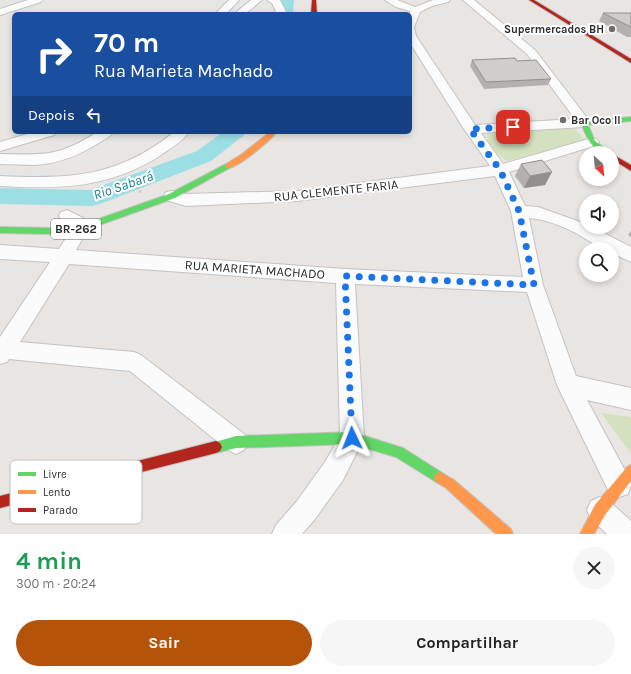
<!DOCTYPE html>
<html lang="pt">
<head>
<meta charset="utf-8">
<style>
  body { margin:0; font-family:Karla,sans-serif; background:#f6f6f6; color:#222; height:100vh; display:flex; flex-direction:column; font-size:15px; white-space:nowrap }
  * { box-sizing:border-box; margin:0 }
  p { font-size:13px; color:#767676 }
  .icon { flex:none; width:22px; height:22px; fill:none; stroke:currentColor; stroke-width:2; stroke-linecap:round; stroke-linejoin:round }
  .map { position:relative; height:534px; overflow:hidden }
  .sheet { display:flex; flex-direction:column; background:#fff; flex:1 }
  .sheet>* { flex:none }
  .top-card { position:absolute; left:12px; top:12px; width:400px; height:122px; border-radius:6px; box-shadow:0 2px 6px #0003; background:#1a4fa0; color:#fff; overflow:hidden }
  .needle { width:26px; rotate:154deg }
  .controls { position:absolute; left:579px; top:146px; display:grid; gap:8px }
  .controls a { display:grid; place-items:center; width:40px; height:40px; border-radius:50%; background:#fff; box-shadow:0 2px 6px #0003; font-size:20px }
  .pin { position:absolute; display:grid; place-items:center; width:34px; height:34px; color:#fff; margin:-17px; border-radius:8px; box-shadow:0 2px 6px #0006 }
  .me { position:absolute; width:44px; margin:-22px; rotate:358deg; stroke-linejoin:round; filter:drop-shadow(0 0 3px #0008) }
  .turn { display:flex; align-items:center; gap:14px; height:84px; padding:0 16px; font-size:18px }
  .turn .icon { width:52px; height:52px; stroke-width:2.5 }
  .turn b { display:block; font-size:28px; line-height:34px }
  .then { display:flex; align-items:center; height:38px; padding:0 16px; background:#0003; gap:8px; font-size:15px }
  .round { display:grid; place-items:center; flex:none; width:42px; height:42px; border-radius:21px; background:#f6f6f6 }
  .head { display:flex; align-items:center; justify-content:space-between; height:68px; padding:0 16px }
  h1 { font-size:24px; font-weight:700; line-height:30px; color:#1e9e55 }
  .action { display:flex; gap:8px; margin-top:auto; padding:8px 16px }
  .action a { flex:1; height:46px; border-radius:24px; background:#b45309; color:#fff; font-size:16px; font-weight:700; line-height:46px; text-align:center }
  .action a+a { background:#f6f6f6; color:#222 }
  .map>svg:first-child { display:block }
  .green { fill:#d3e1be }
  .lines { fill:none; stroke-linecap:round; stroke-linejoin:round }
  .river { fill:#9bdfe5; fill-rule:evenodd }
  .street-casing { stroke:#c4c2c2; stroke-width:2 }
  .fast-casing { stroke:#c4c2c2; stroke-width:2 }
  .slow-casing { stroke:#c4c2c2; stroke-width:2 }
  .jam-casing { stroke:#c4c2c2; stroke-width:2 }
  .path { stroke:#c7c7c6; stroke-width:2; stroke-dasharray:2.5 1.5; stroke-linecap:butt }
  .street { fill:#fcfbfb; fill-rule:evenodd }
  .fast { fill:#63d668; fill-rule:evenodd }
  .slow { fill:#ff974d; fill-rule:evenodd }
  .jam { fill:#b3261e; fill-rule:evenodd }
  .wall { fill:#b3b0af }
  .shaded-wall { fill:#92908e }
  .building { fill:#d0cdcb; stroke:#92908e }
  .route { stroke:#1a73e8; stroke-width:7; stroke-dasharray:0 12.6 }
  .poi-dot { fill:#6e6d6c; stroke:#fff; stroke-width:1.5 }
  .labels { text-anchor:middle; stroke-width:4; stroke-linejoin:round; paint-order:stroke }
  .far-poi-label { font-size:11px; font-weight:bold; fill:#2c2c2c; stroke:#fff; text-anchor:end }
  .shield { fill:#fff; stroke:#6b6b6b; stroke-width:1 }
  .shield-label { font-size:12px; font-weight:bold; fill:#2c2c2c }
  .street-label { font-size:13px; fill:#2c2c2c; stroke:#fff }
  .water-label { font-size:14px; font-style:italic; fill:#188094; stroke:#fff }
  .key { fill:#fff; stroke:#c0c0c0; stroke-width:1 }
  .key-label { font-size:11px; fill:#2c2c2c }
</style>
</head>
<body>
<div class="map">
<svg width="631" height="534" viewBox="0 0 631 534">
  <rect width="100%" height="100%" fill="#e9e5e2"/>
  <g class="green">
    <path d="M574 128 585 140 507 161C497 154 486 144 487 131Z"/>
    <polygon points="601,413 631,417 631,453"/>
  </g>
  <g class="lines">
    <g class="river">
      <polygon points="280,0 294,0 293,14 279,14"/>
      <polygon points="223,132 246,132 243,136 211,161 100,204 92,206 0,204 0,188 90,190 197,151"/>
    </g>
    <defs>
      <g id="street">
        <polygon points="28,0 43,0 41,2 0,15 0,9"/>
        <polygon points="229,0 239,0 226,14 215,14"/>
        <polygon points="251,0 262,0 245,14 234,14"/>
        <polygon points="267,0 280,0 287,14 277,14 272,3"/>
        <path d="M385 0H397L415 7 433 0H450L448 2 432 6 420 12 414 27 416 36 475 125 575 119 527 54 463 0H474L535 50 591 123 589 126 584 127 481 133 503 164 592 138 597 139 599 142 597 145 509 172 525 206 538 207 586 224V227H592L631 247V262L612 253V249C599 249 587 239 576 233 562 226 544 219 529 218L543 285 576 376 631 388V410L587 400 628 476 631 484 628 494 619 497 610 494 557 385 527 292 355 284 364 438 343 480 315 519 302 534H272L276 525 297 501 325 462 340 436 336 283 69 264 20 342 134 352 141 355 244 434 248 442 244 450 236 454 228 450 130 371 9 359 7 362 0 364V337L50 262 0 259V245L59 249 72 229C69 223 62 222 59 216L61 212 67 210 83 218 88 229 76 250 345 269 523 277 511 211 495 176 297 201 186 206 166 200 164 196 166 192 172 191 186 194 297 191 490 166 464 129 410 43V11L396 7Z"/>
        <polygon points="34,132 56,132 54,135 0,151 0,142"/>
        <path d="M97 132H113L111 135C88 151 63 164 34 165 23 165 11 164 0 164V154C43 155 59 157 97 132Z"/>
        <path d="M174 132H189C182 142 168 150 158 157 106 189 59 189 0 186V176C69 179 117 178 174 132Z"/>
        <polygon points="600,497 609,501 631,521 631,534 607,534 591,519 587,510 591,501"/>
      </g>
      <g id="fast">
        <path d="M631 117V121L588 125 595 141 611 153C592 153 587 138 581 123L584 121Z"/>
        <polygon points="226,164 232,164 233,166 175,198 80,232 51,234 0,233 0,227 51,228 79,226 169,194"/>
        <polygon points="352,432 403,448 444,474 446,478 444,482 440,484 436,482 396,457 352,444 236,448 216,453 212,451 210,447 212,443 236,436"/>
      </g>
      <g id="slow">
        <path d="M270 132H277C270 140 237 170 226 168V164L242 154Z"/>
        <polygon points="631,465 631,481 605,515 594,534 580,534 595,505 627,467"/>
        <polygon points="440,472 454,480 511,529 513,534 496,534 446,488 436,482 434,478 436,474"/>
      </g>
      <g id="jam">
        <polygon points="312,0 316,0 317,14 311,14"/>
        <polygon points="529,0 534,0 631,59 631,63"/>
        <polygon points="612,154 631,165 631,171 612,159"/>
        <polygon points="216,441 220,443 222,447 220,451 216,453 0,508 0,496"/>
      </g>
    </defs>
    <use href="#street" class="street-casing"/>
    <use href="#fast" class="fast-casing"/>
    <use href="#slow" class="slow-casing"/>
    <use href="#jam" class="jam-casing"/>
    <polyline class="path" points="131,177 141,193"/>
    <use href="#street" class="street"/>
    <use href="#fast" class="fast"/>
    <use href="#slow" class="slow"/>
    <use href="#jam" class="jam"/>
  </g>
  <g class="wall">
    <polygon points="603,13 631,13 631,37 627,37 599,21"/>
    <polygon points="472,60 517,61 551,79 548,85 484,89 470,66"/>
    <polygon points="521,164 545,185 524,188 515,176"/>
    <polygon points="631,231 631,237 628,235"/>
  </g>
  <polygon class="shaded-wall" points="552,172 545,185 524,188 530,176"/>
  <g class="building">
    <polygon points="603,13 631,13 631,27"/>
    <polygon points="515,58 517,61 536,60 551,79 486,82 472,60"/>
    <polygon points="542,160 552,172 530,176 521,164"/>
  </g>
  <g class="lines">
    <polyline class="route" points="352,438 345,276 534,285 519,211 500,170 470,129 513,127"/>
  </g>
  <g class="poi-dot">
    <circle cx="612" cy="29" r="4"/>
    <circle cx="563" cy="120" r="4"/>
  </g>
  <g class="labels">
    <g class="far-poi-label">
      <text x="604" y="33">Supermercados BH</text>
      <text x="571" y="124" text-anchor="start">Bar Oco II</text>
    </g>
    <rect class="shield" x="51" y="219" width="50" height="20" rx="3"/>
    <g class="shield-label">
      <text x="76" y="233">BR-262</text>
    </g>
    <g class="street-label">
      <text transform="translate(336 190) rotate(-6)" y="5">RUA CLEMENTE FARIA</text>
      <text transform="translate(255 269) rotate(4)" y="5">RUA MARIETA MACHADO</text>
    </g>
    <g class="water-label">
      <text transform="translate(123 185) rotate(-19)" y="5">Rio Sabará</text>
    </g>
  </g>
  <rect x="10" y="460" width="132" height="64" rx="6" class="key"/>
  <rect x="18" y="472" width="18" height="4" fill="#63d668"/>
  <rect x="18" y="490" width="18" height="4" fill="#ff974d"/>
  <rect x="18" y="508" width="18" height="4" fill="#b3261e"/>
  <g class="key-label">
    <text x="43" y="478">Livre</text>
    <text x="43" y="496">Lento</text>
    <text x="43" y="514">Parado</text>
  </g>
</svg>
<div class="controls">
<a><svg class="needle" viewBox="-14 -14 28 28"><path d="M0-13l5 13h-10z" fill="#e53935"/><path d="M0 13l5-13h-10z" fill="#767676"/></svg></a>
<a><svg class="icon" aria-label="sound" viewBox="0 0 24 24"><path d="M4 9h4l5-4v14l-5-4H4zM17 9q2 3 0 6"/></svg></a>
<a><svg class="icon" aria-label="search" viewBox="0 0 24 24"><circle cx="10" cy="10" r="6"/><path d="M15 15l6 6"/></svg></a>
</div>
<div class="pin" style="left:513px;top:127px;background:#d93025"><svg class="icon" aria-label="arrive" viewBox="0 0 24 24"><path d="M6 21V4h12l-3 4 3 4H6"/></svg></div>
<svg class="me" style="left:352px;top:438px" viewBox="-20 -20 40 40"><path d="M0-17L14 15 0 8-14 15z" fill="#1a73e8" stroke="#fff" stroke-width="4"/></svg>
<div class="top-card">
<div class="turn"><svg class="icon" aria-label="right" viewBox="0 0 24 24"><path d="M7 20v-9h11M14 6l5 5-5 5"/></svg><div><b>70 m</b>Rua Marieta Machado</div></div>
<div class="then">Depois<svg class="icon" aria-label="left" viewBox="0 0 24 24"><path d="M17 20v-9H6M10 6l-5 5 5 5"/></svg></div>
</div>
</div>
<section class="sheet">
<div class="head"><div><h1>4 min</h1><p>300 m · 20:24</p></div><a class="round"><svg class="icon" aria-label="close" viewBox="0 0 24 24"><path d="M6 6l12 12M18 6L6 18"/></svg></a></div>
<div class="action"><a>Sair</a><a>Compartilhar</a></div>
</section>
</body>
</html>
